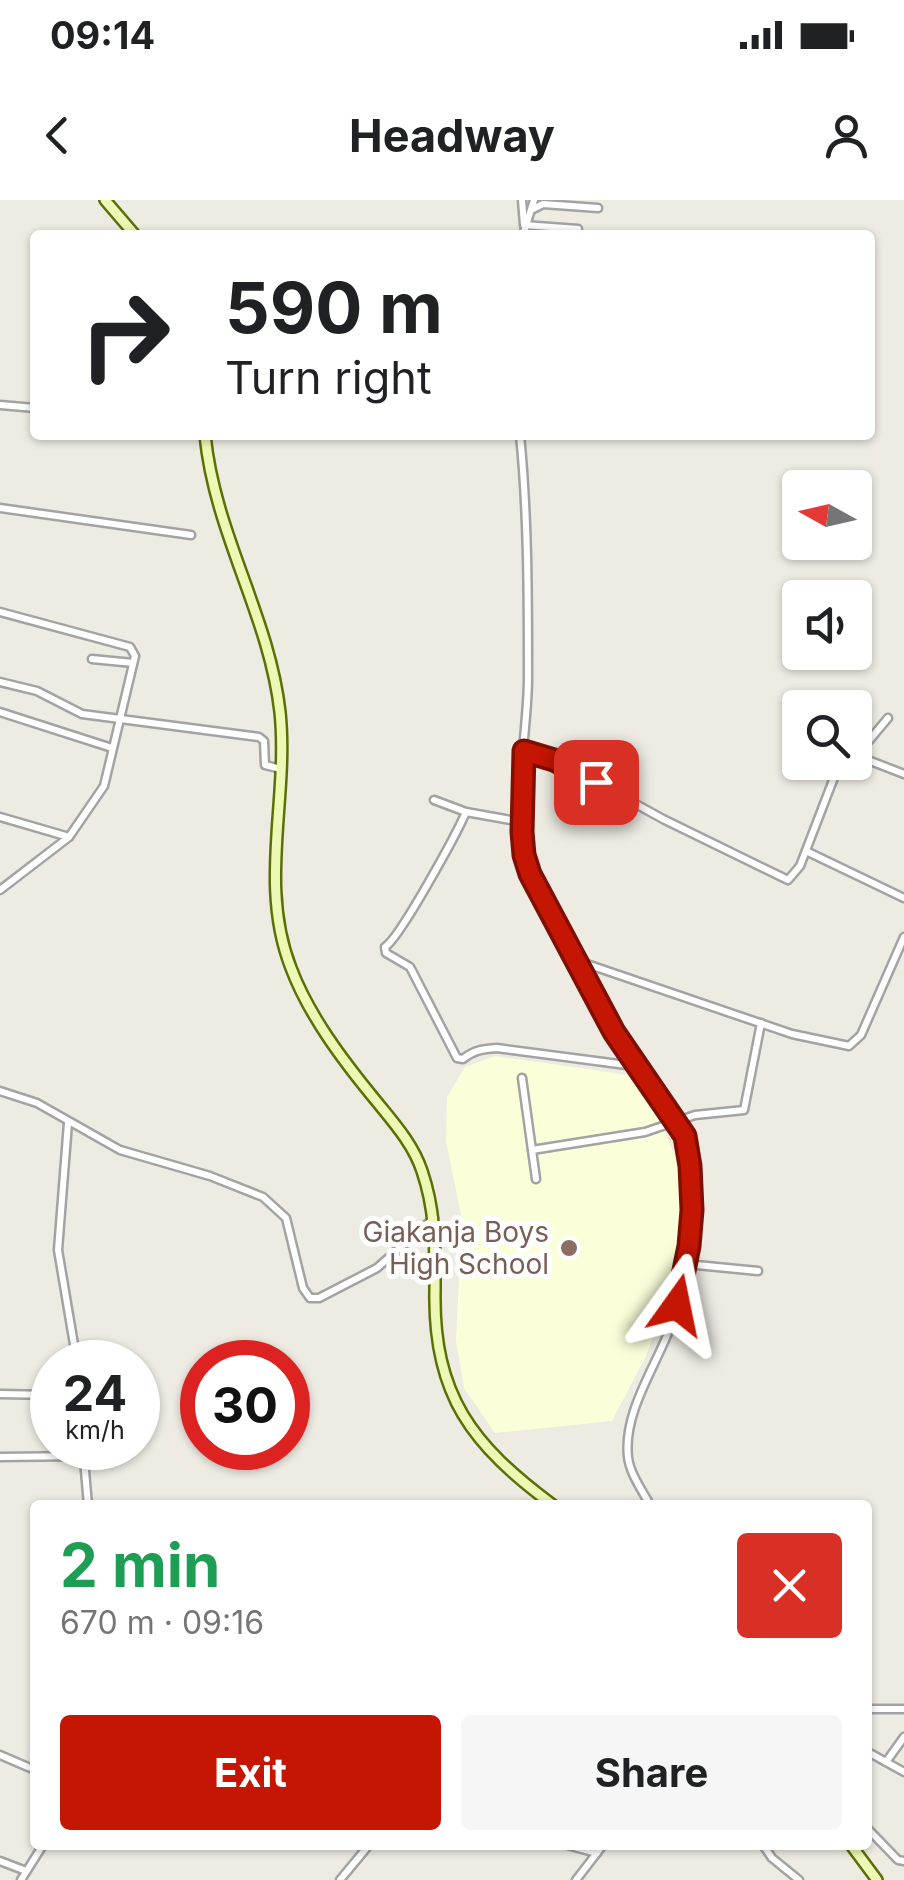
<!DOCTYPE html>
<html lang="en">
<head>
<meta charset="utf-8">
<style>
  body { margin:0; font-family:Inter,sans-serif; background:#f6f6f6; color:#202124; height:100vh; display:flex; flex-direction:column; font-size:38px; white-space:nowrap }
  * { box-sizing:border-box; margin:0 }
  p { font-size:32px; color:#757577 }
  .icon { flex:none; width:55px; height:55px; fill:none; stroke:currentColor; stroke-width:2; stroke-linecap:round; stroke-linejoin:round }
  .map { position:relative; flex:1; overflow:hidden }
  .drawer { position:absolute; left:30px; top:1300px; width:842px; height:350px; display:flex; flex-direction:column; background:#fff; border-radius:10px; box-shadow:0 2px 8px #0004 }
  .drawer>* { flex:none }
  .banner { position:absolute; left:30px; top:30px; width:845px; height:210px; border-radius:10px; box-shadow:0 2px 8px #0004; background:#fff; color:#202124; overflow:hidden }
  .needle { width:65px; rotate:278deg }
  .buttons { position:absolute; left:782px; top:270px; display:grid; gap:20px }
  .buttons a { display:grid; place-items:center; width:90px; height:90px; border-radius:10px; background:#fff; box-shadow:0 2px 8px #0004; font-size:50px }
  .speed { position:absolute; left:30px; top:1140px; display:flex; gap:20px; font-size:50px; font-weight:700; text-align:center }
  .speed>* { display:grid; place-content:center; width:130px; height:130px; border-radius:50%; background:#fff; box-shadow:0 2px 8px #0004; line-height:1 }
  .speed small { font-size:25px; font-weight:400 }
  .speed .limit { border:15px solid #d22; background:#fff; color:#111 }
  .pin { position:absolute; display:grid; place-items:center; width:85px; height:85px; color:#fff; margin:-42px; border-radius:20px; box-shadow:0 5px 15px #0006 }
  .me { position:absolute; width:110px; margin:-55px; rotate:12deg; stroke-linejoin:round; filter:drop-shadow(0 0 8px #0008) }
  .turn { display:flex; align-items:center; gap:35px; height:210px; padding:0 30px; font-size:45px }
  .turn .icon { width:130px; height:130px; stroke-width:2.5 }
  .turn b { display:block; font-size:70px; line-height:85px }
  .round { display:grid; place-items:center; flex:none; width:105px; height:105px; border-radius:10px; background:#f6f6f6 }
  .headline { display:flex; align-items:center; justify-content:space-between; height:170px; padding:0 30px }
  h1 { font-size:60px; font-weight:700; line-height:75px; color:#1e9e55 }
  .action { display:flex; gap:20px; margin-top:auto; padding:20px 30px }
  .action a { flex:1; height:115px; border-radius:10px; background:#c51503; color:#fff; font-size:40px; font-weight:700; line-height:115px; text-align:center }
  .action a+a { background:#f6f6f6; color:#202124 }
  .status { display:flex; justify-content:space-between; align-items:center; height:70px; padding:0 50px; background:#fff; direction:ltr }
  .status svg { height:28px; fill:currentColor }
  header { display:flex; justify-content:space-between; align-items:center; height:130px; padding:0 30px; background:#fff; font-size:45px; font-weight:700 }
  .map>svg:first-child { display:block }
  .education { fill:#fbffd9 }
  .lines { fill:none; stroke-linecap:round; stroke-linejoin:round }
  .minor-casing { stroke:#a3a3a3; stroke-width:11 }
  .secondary-casing { stroke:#5a7006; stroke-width:14 }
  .minor { stroke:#fff; stroke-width:6 }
  .secondary { stroke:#eef8b5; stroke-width:9 }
  .route-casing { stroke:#800e02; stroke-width:25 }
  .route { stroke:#c51503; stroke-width:18 }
  .education-dot { fill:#8d6e63; stroke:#fff; stroke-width:4 }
  .labels { text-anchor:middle; stroke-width:10; stroke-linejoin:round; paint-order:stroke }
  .education-label { font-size:28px; fill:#785e54; stroke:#fff; text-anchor:end }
</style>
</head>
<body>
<div class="status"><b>09:14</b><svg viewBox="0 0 49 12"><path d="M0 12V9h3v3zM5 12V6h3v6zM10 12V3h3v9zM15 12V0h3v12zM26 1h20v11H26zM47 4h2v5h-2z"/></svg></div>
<header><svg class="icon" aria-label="back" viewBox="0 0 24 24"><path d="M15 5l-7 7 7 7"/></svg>Headway<svg class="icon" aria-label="person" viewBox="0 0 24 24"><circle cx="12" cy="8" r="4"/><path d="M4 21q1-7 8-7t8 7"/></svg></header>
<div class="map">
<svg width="904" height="1680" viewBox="0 0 904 1680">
  <rect width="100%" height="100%" fill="#edebe2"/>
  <polygon class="education" points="495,856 628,875 660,922 685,978 675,1075 646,1156 612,1221 495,1233 464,1188 456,1140 462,1020 446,941 447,897 465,867"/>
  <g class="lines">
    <defs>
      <g id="minor">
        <polyline points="522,0 524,25 578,29"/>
        <polyline points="533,9 543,4 598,8"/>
        <polyline points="523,35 534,0"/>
        <polyline points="0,205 35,208"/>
        <path d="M520 235C528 315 528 397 528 478 528 531 511 609 525 659 535 695 558 728 576 761 595 796 613 833 635 866 664 908 688 925 691 979 694 1029 687 1081 670 1128 655 1168 623 1213 628 1257 630 1274 642 1290 650 1305"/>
        <polyline points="0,308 191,335"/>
        <polyline points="0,412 130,447 135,456 104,586 69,637 0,690"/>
        <polyline points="92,459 133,463"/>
        <polyline points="0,482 37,491 82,514 259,537 264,541 265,565 281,569"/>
        <polyline points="0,512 112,548"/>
        <polyline points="524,551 574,570 663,619 788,680 800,666 840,562"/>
        <polyline points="855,555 904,574"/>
        <polyline points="857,555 888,518"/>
        <polyline points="434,600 466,612 522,622"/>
        <path d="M466 612C457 633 400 738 385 747L386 753 410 767 457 858 463 859C474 850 483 849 497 848L634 866"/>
        <polyline points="0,617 69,637"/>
        <polyline points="806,651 904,698"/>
        <polyline points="578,761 792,834 849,846 861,835 904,737"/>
        <polyline points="522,878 536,979"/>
        <polyline points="0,891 37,903 120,950 210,976 263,997 286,1018 303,1088 310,1098 319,1098 377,1068 434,1018"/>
        <polyline points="68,923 58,1050 77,1162"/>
        <polyline points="532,950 645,932 695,915 744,910 761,823"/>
        <polyline points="686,1064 758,1071"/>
        <polyline points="0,1194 52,1195"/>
        <polyline points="83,1248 88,1305"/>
        <polyline points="0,1257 83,1256"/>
        <polyline points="868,1509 904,1509"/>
        <polyline points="868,1552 904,1572"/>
        <polyline points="0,1555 35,1570"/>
        <polyline points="886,1562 904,1537"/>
        <polyline points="868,1629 898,1660 904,1661"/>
        <polyline points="567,1645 597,1653"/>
        <polyline points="763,1645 772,1658 799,1680"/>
        <polyline points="0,1661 26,1671"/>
        <polyline points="21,1680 43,1645"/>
        <polyline points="340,1680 369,1645"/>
        <polyline points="576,1680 603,1645"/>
      </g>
      <g id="secondary">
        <polyline points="105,0 135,35"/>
        <path d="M205 235C215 335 269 415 280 512 289 599 258 684 291 768 309 816 344 862 377 902 394 923 413 944 422 971 436 1012 435 1048 435 1091 433 1195 472 1245 553 1305"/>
        <polyline points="851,1645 877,1680"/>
      </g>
    </defs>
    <use href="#minor" class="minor-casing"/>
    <use href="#secondary" class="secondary-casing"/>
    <use href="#minor" class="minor"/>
    <use href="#secondary" class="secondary"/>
  </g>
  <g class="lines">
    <defs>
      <polyline id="route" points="596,582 554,560 524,551 522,632 524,655 530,674 614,832 685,936 690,966 692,1010 689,1046 677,1105"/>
    </defs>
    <use href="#route" class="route-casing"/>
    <use href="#route" class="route"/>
  </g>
  <circle class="education-dot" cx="569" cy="1048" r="10"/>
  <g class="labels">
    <g class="education-label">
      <text x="549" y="1042">Giakanja Boys<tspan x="549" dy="32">High School</tspan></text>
    </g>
  </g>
</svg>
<div class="buttons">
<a><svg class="needle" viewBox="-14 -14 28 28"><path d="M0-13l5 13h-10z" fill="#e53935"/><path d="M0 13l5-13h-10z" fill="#757577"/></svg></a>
<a><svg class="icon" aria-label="sound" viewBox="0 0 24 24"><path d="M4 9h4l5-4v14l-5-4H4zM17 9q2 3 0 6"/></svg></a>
<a><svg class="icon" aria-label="search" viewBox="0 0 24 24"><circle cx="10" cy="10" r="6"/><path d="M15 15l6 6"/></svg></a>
</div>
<div class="speed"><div>24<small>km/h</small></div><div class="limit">30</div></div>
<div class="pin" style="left:596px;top:582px;background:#d93025"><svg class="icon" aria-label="arrive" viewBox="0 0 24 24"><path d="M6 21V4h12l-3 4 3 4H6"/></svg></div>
<svg class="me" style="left:677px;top:1105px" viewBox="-20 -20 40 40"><path d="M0-17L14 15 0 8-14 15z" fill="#c51503" stroke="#fff" stroke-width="4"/></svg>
<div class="banner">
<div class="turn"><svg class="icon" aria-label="right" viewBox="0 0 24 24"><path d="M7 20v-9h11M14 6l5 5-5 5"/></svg><div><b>590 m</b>Turn right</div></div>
</div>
<section class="drawer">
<div class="headline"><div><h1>2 min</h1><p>670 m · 09:16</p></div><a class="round" style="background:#d93025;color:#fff"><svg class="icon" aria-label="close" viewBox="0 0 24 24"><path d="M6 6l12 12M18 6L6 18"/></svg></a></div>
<div class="action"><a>Exit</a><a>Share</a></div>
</section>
</div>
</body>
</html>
